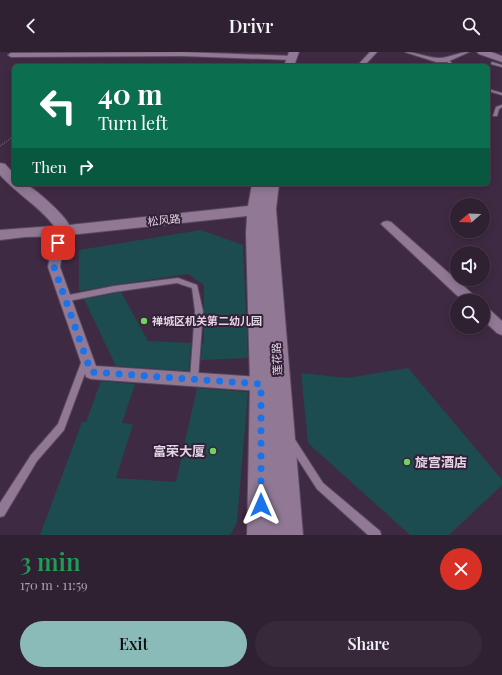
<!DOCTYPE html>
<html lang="en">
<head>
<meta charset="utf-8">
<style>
  body { margin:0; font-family:"Playfair Display","Noto Sans SC",serif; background:#37283a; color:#f1f3f6; height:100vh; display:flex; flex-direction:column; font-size:15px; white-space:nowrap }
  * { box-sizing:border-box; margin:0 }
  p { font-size:13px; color:#a7a3ac }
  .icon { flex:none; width:22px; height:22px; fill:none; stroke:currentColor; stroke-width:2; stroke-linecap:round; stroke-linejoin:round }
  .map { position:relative; height:483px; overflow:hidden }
  .details { display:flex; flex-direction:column; background:#2f2032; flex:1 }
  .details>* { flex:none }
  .hud { position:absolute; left:12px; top:12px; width:478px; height:122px; border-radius:6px; box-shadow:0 2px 10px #0003,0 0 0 1px #4a3e4d; background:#0b6e4f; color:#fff; overflow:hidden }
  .needle { width:26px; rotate:251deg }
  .tools { position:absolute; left:450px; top:146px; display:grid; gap:8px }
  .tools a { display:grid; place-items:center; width:40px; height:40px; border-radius:50%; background:#2f2032; box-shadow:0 2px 10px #0003,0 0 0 1px #4a3e4d; font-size:20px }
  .pin { position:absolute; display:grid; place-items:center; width:34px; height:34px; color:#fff; margin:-17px; border-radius:8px; box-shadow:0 2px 6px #0006 }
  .me { position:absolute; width:44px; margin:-22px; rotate:0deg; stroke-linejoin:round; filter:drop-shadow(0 0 3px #0008) }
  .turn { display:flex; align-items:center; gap:14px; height:84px; padding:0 20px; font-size:18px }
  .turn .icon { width:52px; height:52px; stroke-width:2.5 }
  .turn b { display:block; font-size:28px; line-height:34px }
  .then { display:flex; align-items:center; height:38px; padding:0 20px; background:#0003; gap:8px; font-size:15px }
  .round { display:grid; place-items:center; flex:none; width:42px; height:42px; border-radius:21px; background:#37283a }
  .overview { display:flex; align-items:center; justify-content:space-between; height:68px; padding:0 20px }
  h1 { font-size:24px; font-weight:600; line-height:30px; color:#1e9e55 }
  .primary-button { display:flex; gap:8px; margin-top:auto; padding:8px 20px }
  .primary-button a { flex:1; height:46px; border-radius:24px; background:#8bbbb9; color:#111; font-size:16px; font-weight:600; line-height:46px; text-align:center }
  .primary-button a+a { background:#37283a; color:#f1f3f6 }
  header { display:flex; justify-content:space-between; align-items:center; height:52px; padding:0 20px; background:#2f2032; font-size:18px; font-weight:600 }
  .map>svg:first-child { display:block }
  .building { fill:#1c4c4f }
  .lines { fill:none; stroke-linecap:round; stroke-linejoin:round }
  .lane-casing { stroke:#5a495d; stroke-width:2 }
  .street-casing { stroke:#5a495d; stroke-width:2 }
  .secondary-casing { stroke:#5a495d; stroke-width:2 }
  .path { stroke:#715e74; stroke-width:1.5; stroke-dasharray:1 1.5; stroke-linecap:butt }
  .lane { fill:#917996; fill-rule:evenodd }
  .street { fill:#917996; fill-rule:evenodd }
  .secondary { fill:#917996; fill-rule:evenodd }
  .route { stroke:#1a73e8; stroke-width:7; stroke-dasharray:0 12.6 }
  .poi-dot { fill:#70d35f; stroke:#342038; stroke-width:1.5 }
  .labels { text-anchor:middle; stroke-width:4; stroke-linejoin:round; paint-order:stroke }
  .street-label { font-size:11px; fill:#e2d5e4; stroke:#342038 }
  .poi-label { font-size:11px; font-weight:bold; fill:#e2d5e4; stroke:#342038; text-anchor:start }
  .near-poi-label { font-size:13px; font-weight:bold; fill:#e2d5e4; stroke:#342038; text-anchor:end }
</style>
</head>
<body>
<header><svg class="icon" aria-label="back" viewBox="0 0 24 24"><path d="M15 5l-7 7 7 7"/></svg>Drivr<svg class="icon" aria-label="search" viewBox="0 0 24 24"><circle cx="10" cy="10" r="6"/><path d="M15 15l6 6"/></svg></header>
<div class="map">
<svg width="502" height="483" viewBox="0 0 502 483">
  <rect width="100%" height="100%" fill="#3f2a43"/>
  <g class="building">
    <polygon points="201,178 243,193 248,306 201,308 202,292 204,292 204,233 188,222 114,233 80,239 79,236 79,198"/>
    <polygon points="121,240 148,289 191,291 189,319 116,314 84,247"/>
    <polygon points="408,316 502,428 502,433 449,483 410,483 308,391 301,321 347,326"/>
    <polygon points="101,329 135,332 122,371 133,372 116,426 176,430 197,336 248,340 237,470 230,483 40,483 82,370 86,370"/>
  </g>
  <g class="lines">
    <defs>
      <g id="lane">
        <polygon points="446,7 448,7 454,14 450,14"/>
        <polygon points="492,10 502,13 502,15 491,12"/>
        <polygon points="488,37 502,41 502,43 488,39"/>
        <polygon points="502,53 502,55 499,57 497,64 493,64 496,55"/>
        <polygon points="178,226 197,233 203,259 198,327 197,330 194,331 191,330 190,327 195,259 192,236 177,231 114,240 64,250 61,249 60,247 61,245 64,244 114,234"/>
        <polygon points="86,305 89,306 90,308 64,378 37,409 4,464 0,465 0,451 31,403 58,372 82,308 83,306"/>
        <polygon points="291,384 294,386 323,431 380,479 381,483 368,483 317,437 288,392 286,389 288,386"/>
      </g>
      <g id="street">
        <polygon points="182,0 292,4 295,6 292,8 182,4 11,5 8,3 11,1"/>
        <polygon points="370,0 377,0 364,14 357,14"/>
        <path d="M405 0C417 0 427 6 439 6 450 6 458 0 469 0L447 10H436Z"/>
        <polygon points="387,169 391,170 476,245 478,249 463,249 383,174 381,172 383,170"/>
        <polygon points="60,175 64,176 66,179 60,215 96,314 261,325 266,327 269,332 266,337 261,339 91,327 86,325 48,215 54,179 56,176"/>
        <polygon points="483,255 488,256 502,269 502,283 497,281 483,268"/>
      </g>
      <g id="secondary">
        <polygon points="289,0 299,0 294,14 284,14"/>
        <polygon points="477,0 491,0 502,4 502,10 479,2"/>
        <path d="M0 111 5 112 14 122V132C17 132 21 131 24 132 33 134 66 164 69 173L248 154 252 132H279L276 157 303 483H247L250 332 246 181 247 164 60 184 25 185 0 188V178L54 174C39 154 17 142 0 123Z"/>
      </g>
    </defs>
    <use href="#lane" class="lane-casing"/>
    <use href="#street" class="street-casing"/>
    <use href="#secondary" class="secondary-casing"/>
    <polyline class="path" points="0,94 14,84"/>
    <use href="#lane" class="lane"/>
    <use href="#street" class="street"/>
    <use href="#secondary" class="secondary"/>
  </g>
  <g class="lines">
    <polyline class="route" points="58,191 54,215 91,320 261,332 261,453"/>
  </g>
  <g class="poi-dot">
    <circle cx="144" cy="269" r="4"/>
    <circle cx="213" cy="399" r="4"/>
    <circle cx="407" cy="410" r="4"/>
  </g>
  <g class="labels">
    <g class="street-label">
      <text transform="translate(164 168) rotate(-6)" y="4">松风路</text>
      <text transform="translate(277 307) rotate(-93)" y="4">莲花路</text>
    </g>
    <g class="poi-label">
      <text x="152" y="273">禅城区机关第二幼儿园</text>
    </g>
    <g class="near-poi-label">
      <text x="205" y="404">富荣大厦</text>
      <text x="415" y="415" text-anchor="start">旋宫酒店</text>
    </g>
  </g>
</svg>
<div class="tools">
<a><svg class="needle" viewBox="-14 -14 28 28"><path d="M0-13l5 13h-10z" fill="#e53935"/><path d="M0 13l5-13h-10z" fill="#a7a3ac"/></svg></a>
<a><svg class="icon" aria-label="sound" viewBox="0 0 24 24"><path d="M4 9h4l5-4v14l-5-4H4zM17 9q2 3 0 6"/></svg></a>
<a><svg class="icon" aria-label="search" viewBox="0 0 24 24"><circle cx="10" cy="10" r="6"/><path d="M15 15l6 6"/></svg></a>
</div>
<div class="pin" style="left:58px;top:191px;background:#d93025"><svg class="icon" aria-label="arrive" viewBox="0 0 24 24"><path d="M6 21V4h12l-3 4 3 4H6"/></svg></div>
<svg class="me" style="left:261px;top:453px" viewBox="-20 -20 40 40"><path d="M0-17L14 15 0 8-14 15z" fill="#1a73e8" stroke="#fff" stroke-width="4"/></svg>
<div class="hud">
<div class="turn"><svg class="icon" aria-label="left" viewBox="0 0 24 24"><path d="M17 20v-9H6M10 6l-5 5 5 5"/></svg><div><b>40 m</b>Turn left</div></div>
<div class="then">Then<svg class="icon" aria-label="right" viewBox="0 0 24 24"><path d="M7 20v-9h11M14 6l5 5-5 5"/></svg></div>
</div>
</div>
<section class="details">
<div class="overview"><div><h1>3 min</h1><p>170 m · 11:59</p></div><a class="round" style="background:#d93025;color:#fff"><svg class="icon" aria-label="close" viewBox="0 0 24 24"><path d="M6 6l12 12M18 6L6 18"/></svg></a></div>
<div class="primary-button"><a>Exit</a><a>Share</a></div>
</section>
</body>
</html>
